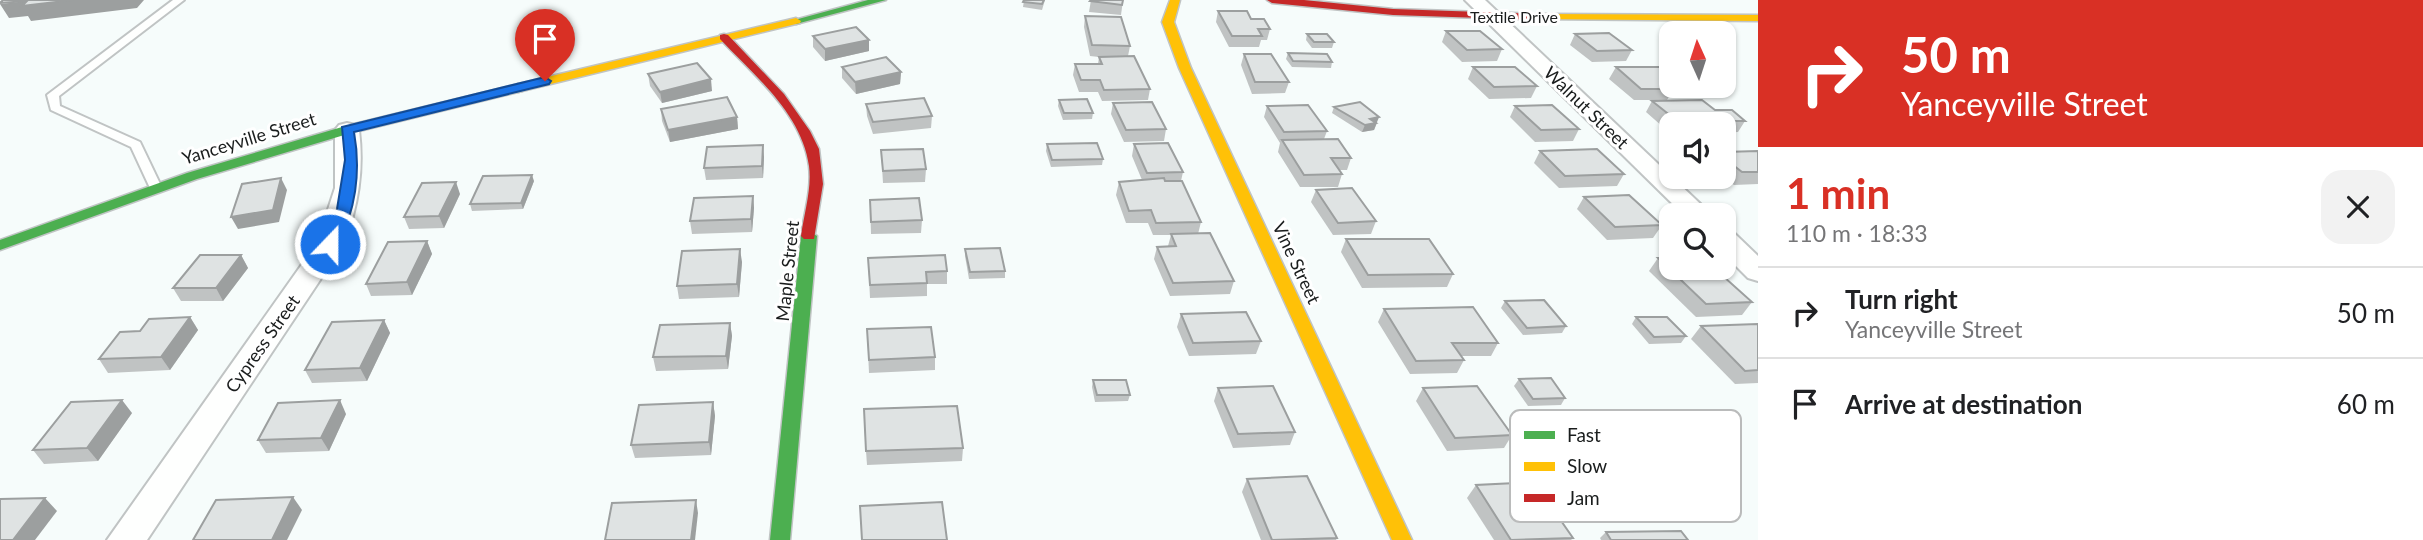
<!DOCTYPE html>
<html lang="en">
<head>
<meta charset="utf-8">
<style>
  body { margin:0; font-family:Lato,sans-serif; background:#f2f2f2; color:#202124; height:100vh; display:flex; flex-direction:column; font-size:26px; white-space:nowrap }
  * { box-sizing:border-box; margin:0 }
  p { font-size:23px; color:#757577 }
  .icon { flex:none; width:38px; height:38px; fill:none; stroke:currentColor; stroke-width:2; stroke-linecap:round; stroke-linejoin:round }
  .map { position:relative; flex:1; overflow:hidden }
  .sheet { display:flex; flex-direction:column; background:#fff; width:665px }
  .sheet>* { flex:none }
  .guide { background:#d93025; color:#fff; overflow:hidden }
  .needle { width:46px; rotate:357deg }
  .tools { position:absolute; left:1659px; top:21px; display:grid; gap:14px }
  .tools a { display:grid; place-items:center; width:77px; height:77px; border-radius:14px; background:#fff; box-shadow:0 2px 5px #0004; font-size:35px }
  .pin { position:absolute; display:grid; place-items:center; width:60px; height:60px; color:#fff; margin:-72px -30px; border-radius:50% 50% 50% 0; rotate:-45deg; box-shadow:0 0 7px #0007 }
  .pin .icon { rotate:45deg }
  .me { position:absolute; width:77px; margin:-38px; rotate:22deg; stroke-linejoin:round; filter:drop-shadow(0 0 5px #0008) }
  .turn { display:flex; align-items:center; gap:24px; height:147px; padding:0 28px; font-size:32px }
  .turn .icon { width:91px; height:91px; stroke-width:2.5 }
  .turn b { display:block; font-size:49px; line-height:60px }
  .round { display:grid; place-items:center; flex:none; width:74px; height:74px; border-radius:21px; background:#f2f2f2 }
  .overview { display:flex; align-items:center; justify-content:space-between; height:119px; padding:0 28px }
  h1 { font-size:42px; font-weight:700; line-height:52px; color:#d93025 }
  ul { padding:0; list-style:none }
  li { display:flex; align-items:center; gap:21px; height:91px; padding:0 28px; border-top:2px solid #e0e0e0 }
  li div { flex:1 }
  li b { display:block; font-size:26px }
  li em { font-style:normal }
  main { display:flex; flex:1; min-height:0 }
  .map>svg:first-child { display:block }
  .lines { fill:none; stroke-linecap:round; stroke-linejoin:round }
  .lane-casing { stroke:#c0c4c4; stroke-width:4 }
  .street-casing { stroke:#c0c4c4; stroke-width:4 }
  .fast-casing { stroke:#c0c4c4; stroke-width:3 }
  .slow-casing { stroke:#c0c4c4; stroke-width:3 }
  .jam-casing { stroke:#c0c4c4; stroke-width:3 }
  .lane { fill:#fefffe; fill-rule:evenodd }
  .street { fill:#fefffe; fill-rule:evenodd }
  .fast { fill:#4caf50; fill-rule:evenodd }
  .slow { fill:#ffc107; fill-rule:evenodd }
  .jam { fill:#c62828; fill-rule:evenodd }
  .wall { fill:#c0c3c3 }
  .shaded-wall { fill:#9c9f9f }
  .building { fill:#dfe3e3; stroke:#9c9f9f; stroke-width:2 }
  .route { fill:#1a73e8; stroke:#114b97; stroke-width:2 }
  .labels { text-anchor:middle; stroke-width:6; stroke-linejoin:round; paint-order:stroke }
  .far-street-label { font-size:16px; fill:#1a1d1d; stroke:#fff }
  .street-label { font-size:18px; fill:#1a1d1d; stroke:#fff }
  .key { fill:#fff; stroke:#babbbb; stroke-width:2 }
  .key-label { font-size:19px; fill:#1a1d1d }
</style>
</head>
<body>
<main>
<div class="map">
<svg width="1758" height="540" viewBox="0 0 1758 540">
  <rect width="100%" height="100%" fill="#f6fcfb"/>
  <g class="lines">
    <defs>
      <polygon id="lane" points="173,0 184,0 59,96 60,106 140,142 162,188 156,192 150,188 131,147 51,110 47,95"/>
      <g id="street">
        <polygon points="1465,0 1485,0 1712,215 1684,215"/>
        <path d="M347 123 355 125 359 130C364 171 358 206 344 244L147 540H107L317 243 335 188V130L339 125Z"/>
        <polygon points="1724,231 1734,233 1758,256 1758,281 1748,278 1724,254"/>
      </g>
      <g id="fast">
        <polygon points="868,0 886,0 796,24 791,21"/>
        <polygon points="518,84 524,88 522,91 351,133 197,179 0,250 0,240 187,173 342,127"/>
        <polygon points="809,231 817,236 790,540 770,540 801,236"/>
      </g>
      <g id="slow">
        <polygon points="1170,0 1180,0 1174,22 1191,68 1412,540 1392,540 1179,68 1162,22"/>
        <polygon points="1542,14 1758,15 1758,21 1538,19 1538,15"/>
        <polygon points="796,18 801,21 800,23 518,92 512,88 518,84"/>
      </g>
      <g id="jam">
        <polygon points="1267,0 1304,0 1393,9 1542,14 1547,17 1542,20 1393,15 1272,3"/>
        <path d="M724 34 728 35 784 94 810 131 819 149 823 184 814 239H804L801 236C804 213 812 189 809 166 802 114 754 75 720 39V35Z"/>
      </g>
    </defs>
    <use href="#lane" class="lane-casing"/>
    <use href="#street" class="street-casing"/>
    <use href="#fast" class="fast-casing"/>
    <use href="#slow" class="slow-casing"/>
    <use href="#jam" class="jam-casing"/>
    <use href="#lane" class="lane"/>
    <use href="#street" class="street"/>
    <use href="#fast" class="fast"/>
    <use href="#slow" class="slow"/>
    <use href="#jam" class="jam"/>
  </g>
  <g class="wall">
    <polygon points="1024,0 1045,0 1042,10 1023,7"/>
    <polygon points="1091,0 1123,0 1121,15 1089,12"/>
    <polygon points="1218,11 1251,19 1270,29 1267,40 1261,40 1259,47 1229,47 1216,22"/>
    <polygon points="1085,16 1130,46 1128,56 1150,89 1148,100 1102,101 1098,92 1079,92 1073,75 1075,64 1098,64 1099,57 1090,56 1084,27"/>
    <polygon points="1446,31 1502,49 1497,61 1462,62 1442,42"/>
    <polygon points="1307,34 1334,42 1332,48 1312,48 1306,40"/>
    <polygon points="1575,34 1632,50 1626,61 1592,62 1570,45"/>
    <polygon points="813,36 869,40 869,51 825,61 813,47"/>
    <polygon points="1288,53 1332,62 1331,68 1292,67 1286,59"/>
    <polygon points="1244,54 1289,82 1285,93 1252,94 1241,65"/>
    <polygon points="842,67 901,72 900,84 856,94 842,78"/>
    <polygon points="1473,67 1537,86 1531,98 1489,99 1468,79"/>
    <polygon points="1616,67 1671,73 1671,86 1678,86 1674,92 1672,92 1667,100 1634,100 1609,79"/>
    <polygon points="648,74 712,91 662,103 650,86"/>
    <polygon points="1059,100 1093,113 1092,119 1063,120 1058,106"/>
    <polygon points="1652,101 1715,110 1745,121 1738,132 1724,133 1724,124 1671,124 1671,134 1646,112"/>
    <polygon points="1113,103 1166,129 1164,141 1124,142 1111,114"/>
    <polygon points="866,104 932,116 931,128 873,134 867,116"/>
    <polygon points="1267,106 1327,131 1324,139 1351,158 1347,170 1339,170 1342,174 1338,187 1300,187 1278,152 1280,143 1264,117"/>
    <polygon points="1515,106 1579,129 1573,141 1535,142 1510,117"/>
    <polygon points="1334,107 1377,123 1374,130 1362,132 1332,113"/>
    <polygon points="661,109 737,117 738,129 670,142 662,121"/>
    <polygon points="1047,144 1103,159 1102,165 1051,167 1046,151"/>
    <polygon points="1134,144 1183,172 1181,181 1201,222 1198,234 1234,281 1230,294 1170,296 1154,259 1157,247 1168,246 1171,235 1153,235 1148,223 1126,223 1116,195 1119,182 1142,180 1132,156"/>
    <polygon points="881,150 926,169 925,182 883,183"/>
    <polygon points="1540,151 1624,174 1617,186 1559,188 1534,163"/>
    <polygon points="1758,151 1758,184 1734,185 1724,177 1724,152"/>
    <polygon points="764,157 763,178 706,180 704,168"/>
    <polygon points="534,181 523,209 472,211 470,204"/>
    <polygon points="1316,190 1376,221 1371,234 1333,235 1311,202"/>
    <polygon points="460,194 444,228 409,229 404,217"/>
    <polygon points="753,196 754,208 752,232 692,234 690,221"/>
    <polygon points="1584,197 1662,225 1653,238 1607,240 1577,209"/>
    <polygon points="870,200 922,220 921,233 871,234"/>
    <polygon points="1346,239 1453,274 1447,287 1362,288 1341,252"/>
    <polygon points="427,241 432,254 412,295 371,296 366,284"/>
    <polygon points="965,249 1005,271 1005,278 969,279 965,256"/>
    <polygon points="241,255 248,268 223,301 181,301 173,288"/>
    <polygon points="868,258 947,271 947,284 927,284 927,296 870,298"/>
    <polygon points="1658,258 1752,302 1742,315 1696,317 1649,271"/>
    <polygon points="742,262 739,297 679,299 677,286"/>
    <polygon points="1505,301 1566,326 1562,333 1523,335 1501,308"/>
    <polygon points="1384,309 1498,343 1491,356 1461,356 1464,360 1457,373 1410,374 1378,322"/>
    <polygon points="1181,314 1261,341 1256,354 1189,356 1177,327"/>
    <polygon points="190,317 198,330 170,370 108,373 99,359 140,331"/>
    <polygon points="1636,317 1686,336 1681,343 1649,344 1632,324"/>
    <polygon points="384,320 390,333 367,381 312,383 305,370"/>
    <polygon points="730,323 732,336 728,369 656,371 653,357"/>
    <polygon points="1758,324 1758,383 1735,384 1691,339 1701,326"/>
    <polygon points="867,329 935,357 935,370 869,373"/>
    <polygon points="1519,379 1565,398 1561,405 1528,406 1514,386"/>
    <polygon points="1093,380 1130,395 1128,401 1095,402 1092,387"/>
    <polygon points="1218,388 1295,432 1290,445 1233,448 1214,401"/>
    <polygon points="1423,388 1512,435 1504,448 1447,451 1416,401"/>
    <polygon points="713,402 715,416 711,455 635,458 631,445"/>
    <polygon points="132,413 98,461 44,464 33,450"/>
    <polygon points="346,414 329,451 266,453 258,440"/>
    <polygon points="864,423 963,448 962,461 867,465"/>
    <polygon points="1247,479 1337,538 1336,540 1261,540 1242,492"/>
    <polygon points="1476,485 1573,538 1571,540 1494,540 1467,498"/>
    <polygon points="1606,532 1688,540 1601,540 1600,538"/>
  </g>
  <g class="shaded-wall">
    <polygon points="73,0 144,0 137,8 31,21 28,16 9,18 0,4 27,1"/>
    <polygon points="869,40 869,51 825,61 825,49"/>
    <polygon points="901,72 900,84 856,94 855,82"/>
    <polygon points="711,79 712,91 662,103 660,92"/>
    <polygon points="737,117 738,129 670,142 668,130"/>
    <polygon points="1379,117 1374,130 1362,132 1365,125 1370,119"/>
    <polygon points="763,145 764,157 763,178 762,166"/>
    <polygon points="532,175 534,181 523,209 521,203"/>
    <polygon points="281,178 287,190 279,222 238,229 231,217"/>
    <polygon points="456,182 460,194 444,228 439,216"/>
    <polygon points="753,196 754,208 752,232 751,219"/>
    <polygon points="427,241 432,254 412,295 407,282"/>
    <polygon points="740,249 742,262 739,297 737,284"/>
    <polygon points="241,255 248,268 223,301 216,288"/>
    <polygon points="190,317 198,330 170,370 161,357"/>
    <polygon points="384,320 390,333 367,381 360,368"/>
    <polygon points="730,323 732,336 728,369 726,356"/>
    <polygon points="122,400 132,413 98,461 87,448"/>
    <polygon points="340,400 346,414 329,451 321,438"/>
    <polygon points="713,402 715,416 711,455 709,442"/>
    <polygon points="293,497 302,510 287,540 272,540"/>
    <polygon points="45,498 57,511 35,540 13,540"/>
    <polygon points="696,500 698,513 695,540 691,540"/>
  </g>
  <g class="building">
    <polygon points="3,0 73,0 22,6 27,1 0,3"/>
    <polygon points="1024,0 1044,0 1042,4 1023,2"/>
    <polygon points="1091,0 1123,0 1122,5 1090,1"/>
    <polygon points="1218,11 1247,11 1251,19 1264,19 1270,29 1258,29 1262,36 1232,36"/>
    <polygon points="1085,16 1121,17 1130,46 1092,45"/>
    <polygon points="856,27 869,40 825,49 813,36"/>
    <polygon points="1446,31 1480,31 1502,49 1467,50"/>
    <polygon points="1609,33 1632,50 1597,51 1575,34"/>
    <polygon points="1307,34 1327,34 1334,42 1314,42"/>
    <polygon points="1288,53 1327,54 1332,62 1293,61"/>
    <polygon points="1244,54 1271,54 1289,82 1255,82"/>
    <polygon points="1134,56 1150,89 1104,90 1100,80 1081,80 1075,64 1102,64 1099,57"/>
    <polygon points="886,57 901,72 855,82 842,67"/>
    <polygon points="697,63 711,79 660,92 648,74"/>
    <polygon points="1473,67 1515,67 1537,86 1494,87"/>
    <polygon points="1616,67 1663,67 1671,73 1671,81 1664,81 1674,89 1641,89"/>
    <polygon points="727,97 737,117 668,130 661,109"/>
    <polygon points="924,98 932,116 873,122 866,104"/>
    <polygon points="1087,99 1093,113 1064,113 1059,100"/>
    <polygon points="1702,100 1715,110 1732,110 1745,121 1714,121 1718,124 1681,124 1652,101"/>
    <polygon points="1152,102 1166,129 1126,130 1113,103"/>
    <polygon points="1360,102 1379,117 1370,119 1376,123 1365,125 1334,107"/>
    <polygon points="1308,105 1327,131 1284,132 1267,106"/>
    <polygon points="1552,105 1579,129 1541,130 1515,106"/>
    <polygon points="1338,139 1351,158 1331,158 1342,174 1304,175 1282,140"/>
    <polygon points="1097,143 1103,159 1052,160 1047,144"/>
    <polygon points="1168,143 1183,172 1147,173 1134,144"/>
    <polygon points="763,145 762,166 704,168 707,147"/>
    <polygon points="923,149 926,169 883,171 881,150"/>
    <polygon points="1597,149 1624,174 1565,176 1540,151"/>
    <polygon points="1758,151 1758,172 1742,172 1724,158 1724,152"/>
    <polygon points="532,175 521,203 470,204 483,176"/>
    <polygon points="281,178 273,210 231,217 242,184"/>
    <polygon points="1164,178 1165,181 1182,181 1201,222 1156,223 1151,210 1129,211 1119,182"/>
    <polygon points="456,182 439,216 404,217 422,183"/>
    <polygon points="1352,188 1376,221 1338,223 1316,190"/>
    <polygon points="1629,195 1662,225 1615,227 1584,197"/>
    <polygon points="753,196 751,219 690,221 694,198"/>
    <polygon points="919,198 922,220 871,222 870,200"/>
    <polygon points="1210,233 1234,281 1173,283 1157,247 1176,246 1171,234"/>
    <polygon points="1346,239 1429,239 1453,274 1368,275"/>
    <polygon points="427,241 407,282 366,284 388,242"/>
    <polygon points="1000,248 1005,271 970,272 965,249"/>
    <polygon points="740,249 737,284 677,286 682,251"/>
    <polygon points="200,255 241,255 216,288 173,288"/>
    <polygon points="945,255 947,271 926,272 927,283 870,285 868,258"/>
    <polygon points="1658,258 1671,258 1671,268 1714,268 1752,302 1706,304"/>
    <polygon points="1544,300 1566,326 1527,328 1505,301"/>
    <polygon points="1473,307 1498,343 1452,343 1464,360 1416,361 1384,309"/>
    <polygon points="1246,312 1261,341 1193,343 1181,314"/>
    <polygon points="190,317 161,357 99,359 120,332 140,331 149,319"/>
    <polygon points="1636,317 1667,317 1686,336 1654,337"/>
    <polygon points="384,320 360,368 305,370 332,322"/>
    <polygon points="730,323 726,356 653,357 660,325"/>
    <polygon points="1758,324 1758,370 1745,371 1701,326"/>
    <polygon points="931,327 935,357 869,360 867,329"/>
    <polygon points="1551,378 1565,398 1533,399 1519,379"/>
    <polygon points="1093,380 1126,380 1130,395 1097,395"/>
    <polygon points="1273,386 1295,432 1238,434 1218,388"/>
    <polygon points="1477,386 1512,435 1455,438 1423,388"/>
    <polygon points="122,400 87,448 33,450 71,402"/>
    <polygon points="340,400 321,438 258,440 278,403"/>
    <polygon points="713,402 709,442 631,445 639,405"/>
    <polygon points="957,406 963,448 866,451 864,409"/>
    <polygon points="1307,476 1337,538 1272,540 1247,479"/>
    <polygon points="1534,482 1573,538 1511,540 1476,485"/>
    <polygon points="293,497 272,540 193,540 216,500"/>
    <polygon points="45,498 13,540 0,540 0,499"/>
    <polygon points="696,500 691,540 605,540 612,503"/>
    <polygon points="942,502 947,540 862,540 860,506"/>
    <polygon points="1681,531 1688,540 1611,540 1606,532"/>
  </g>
  <path class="route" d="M545 77 551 81 549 84 354 132C361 171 356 212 336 247H325L323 244 337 209 345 160 342 127Z"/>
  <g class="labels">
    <g class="far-street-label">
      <text x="1514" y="23">Textile Drive</text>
    </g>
    <g class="street-label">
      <text transform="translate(1586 108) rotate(44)" y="6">Walnut Street</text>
      <text transform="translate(249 139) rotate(-17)" y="6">Yanceyville Street</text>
      <text transform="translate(1296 263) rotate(65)" y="6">Vine Street</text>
      <text transform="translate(788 271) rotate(-84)" y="6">Maple Street</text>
      <text transform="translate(263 344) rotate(-55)" y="6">Cypress Street</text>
    </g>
  </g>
  <rect x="1510" y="410" width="231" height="112" rx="10" class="key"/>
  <rect x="1524" y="431" width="31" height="8" fill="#4caf50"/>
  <rect x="1524" y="462" width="31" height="9" fill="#ffc107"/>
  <rect x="1524" y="494" width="31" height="8" fill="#c62828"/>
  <g class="key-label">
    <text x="1567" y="442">Fast</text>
    <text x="1567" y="473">Slow</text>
    <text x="1567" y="505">Jam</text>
  </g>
</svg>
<div class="tools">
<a><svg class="needle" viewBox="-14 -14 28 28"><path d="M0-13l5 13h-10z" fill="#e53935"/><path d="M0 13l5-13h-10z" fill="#757577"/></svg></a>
<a><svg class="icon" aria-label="sound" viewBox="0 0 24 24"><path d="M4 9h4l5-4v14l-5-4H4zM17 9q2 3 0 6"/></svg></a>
<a><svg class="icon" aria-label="search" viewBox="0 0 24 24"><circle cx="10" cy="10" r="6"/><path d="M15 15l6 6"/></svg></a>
</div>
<div class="pin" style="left:545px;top:81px;background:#d93025"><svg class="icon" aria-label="arrive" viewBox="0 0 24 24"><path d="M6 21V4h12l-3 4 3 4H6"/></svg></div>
<svg class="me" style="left:330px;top:244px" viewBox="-20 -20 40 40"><circle r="17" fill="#1a73e8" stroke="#fff" stroke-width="3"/><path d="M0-11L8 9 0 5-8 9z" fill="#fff"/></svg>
</div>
<section class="sheet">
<div class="guide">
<div class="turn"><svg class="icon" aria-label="right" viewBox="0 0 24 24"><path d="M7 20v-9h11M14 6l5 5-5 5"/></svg><div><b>50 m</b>Yanceyville Street</div></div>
</div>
<div class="overview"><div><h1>1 min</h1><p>110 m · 18:33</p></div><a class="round"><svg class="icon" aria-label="close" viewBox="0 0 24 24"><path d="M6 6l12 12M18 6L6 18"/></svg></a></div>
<ul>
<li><svg class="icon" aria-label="right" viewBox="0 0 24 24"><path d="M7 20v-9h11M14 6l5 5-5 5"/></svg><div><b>Turn right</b><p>Yanceyville Street</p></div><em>50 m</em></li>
<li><svg class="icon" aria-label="arrive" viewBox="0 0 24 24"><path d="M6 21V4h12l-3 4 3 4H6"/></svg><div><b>Arrive at destination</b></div><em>60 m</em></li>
</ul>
</section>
</main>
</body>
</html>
